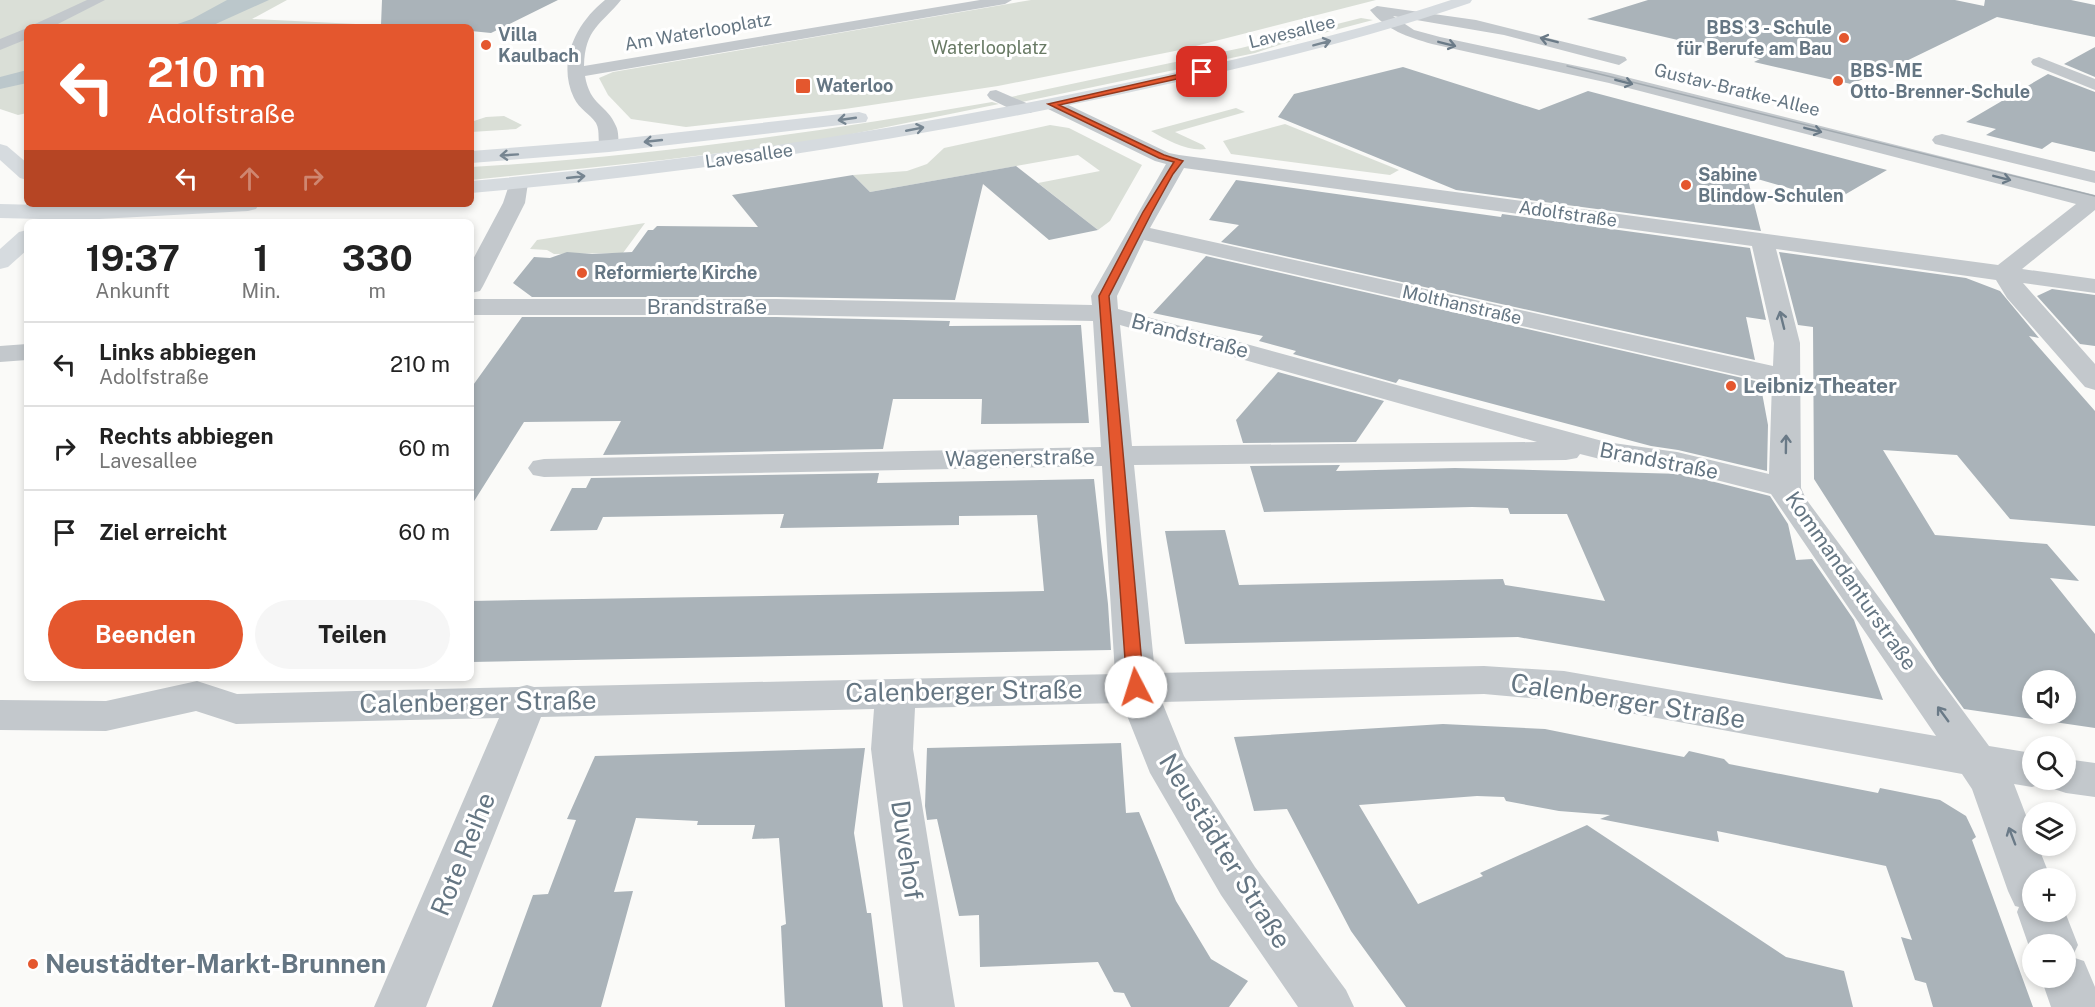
<!DOCTYPE html>
<html lang="de">
<head>
<meta charset="utf-8">
<style>
  body { margin:0; font-family:"Public Sans",sans-serif; background:#f6f6f6; color:#222; height:100vh; display:flex; flex-direction:column; font-size:22px; white-space:nowrap }
  * { box-sizing:border-box; margin:0 }
  p { font-size:20px; color:#767676 }
  .icon { flex:none; width:33px; height:33px; fill:none; stroke:currentColor; stroke-width:2; stroke-linecap:round; stroke-linejoin:round }
  .map { position:relative; flex:1; overflow:hidden }
  .panel { position:absolute; left:24px; top:219px; width:450px; height:462px; display:flex; flex-direction:column; background:#fff; border-radius:9px; box-shadow:0 3px 9px #0003 }
  .panel>* { flex:none }
  .banner { position:absolute; left:24px; top:24px; width:450px; height:183px; border-radius:9px; box-shadow:0 3px 9px #0003; background:#e4572e; color:#fff; overflow:hidden }
  .buttons { position:absolute; left:2022px; top:670px; display:grid; gap:12px }
  .buttons a { display:grid; place-items:center; width:54px; height:54px; border-radius:50%; background:#fff; box-shadow:0 3px 9px #0003; font-size:30px }
  .pin { position:absolute; display:grid; place-items:center; width:51px; height:51px; color:#fff; margin:-26px; border-radius:12px; box-shadow:0 3px 9px #0006 }
  .me { position:absolute; width:66px; margin:-33px; rotate:355deg; stroke-linejoin:round; filter:drop-shadow(0 0 4px #0008) }
  .turn { display:flex; align-items:center; gap:21px; height:126px; padding:0 24px; font-size:27px }
  .turn .icon { width:78px; height:78px; stroke-width:2.5 }
  .turn b { display:block; font-size:42px; line-height:51px }
  .lanes { display:flex; align-items:center; height:57px; padding:0 24px; background:#0003; justify-content:center; gap:30px; direction:ltr }
  .lanes .off { opacity:.35 }
  .eta { display:flex; justify-content:space-evenly; align-items:center; height:102px; text-align:center }
  .eta b { font-size:36px; font-weight:700; line-height:42px }
  .action { display:flex; gap:12px; margin-top:auto; padding:12px 24px }
  .action a { flex:1; height:69px; border-radius:36px; background:#e4572e; color:#fff; font-size:24px; font-weight:700; line-height:69px; text-align:center }
  .action a+a { background:#f6f6f6; color:#222 }
  ul { padding:0; list-style:none }
  li { display:flex; align-items:center; gap:18px; height:84px; padding:0 24px; border-top:2px solid #e0e0e0 }
  li div { flex:1 }
  li b { display:block; font-size:22px }
  li em { font-style:normal }
  .map>svg:first-child { display:block }
  .green { fill:#dadfd7 }
  .water { fill:#bbc7cb }
  .building { fill:#aab3b9; fill-rule:evenodd }
  .lines { fill:none; stroke-linecap:round; stroke-linejoin:round }
  .minor { fill:#c3c8cc; fill-rule:evenodd }
  .major { fill:#d6dbdf; fill-rule:evenodd }
  .tram { stroke:#a2aab0; stroke-width:1.5 }
  .oneway { stroke:#6a7a87 }
  .oneway2 { stroke:#768591 }
  .route { fill:#e4572e; stroke:#94391e; stroke-width:1.5 }
  .poi-dot { fill:#e4572e; stroke:#fff; stroke-width:2 }
  .labels { text-anchor:middle; stroke-width:6; stroke-linejoin:round; paint-order:stroke }
  .far-poi-label { font-size:18px; font-weight:bold; fill:#657683; stroke:#fff; text-anchor:start }
  .far-street-label { font-size:18px; fill:#657683; stroke:#fff }
  .far-park-label { font-size:18px; fill:#687a64; stroke:#fff }
  .street-label { font-size:21px; fill:#657683; stroke:#fff }
  .poi-label { font-size:21px; font-weight:bold; fill:#657683; stroke:#fff; text-anchor:start }
  .near-street-label { font-size:26px; fill:#657683; stroke:#fff }
  .near-poi-label { font-size:26px; font-weight:bold; fill:#657683; stroke:#fff; text-anchor:start }
</style>
</head>
<body>
<div class="map">
<svg width="2095" height="1007" viewBox="0 0 2095 1007">
  <rect width="100%" height="100%" fill="#fafaf8"/>
  <g class="green">
    <polygon points="0,0 287,0 252,19 356,24 351,27 27,27 27,113 18,115 0,109"/>
    <polygon points="1031,0 1376,0 1180,50 998,86 845,109 686,127 631,119 608,95 599,78 613,72"/>
    <polygon points="1361,18 1373,20 1282,44 1255,53 1017,103 1006,98 1241,48"/>
    <path d="M992 102 999 104 823 140 663 160 471 180V167C646 157 820 132 992 102Z"/>
    <path d="M1236 108 1245 112 1175 132 1203 145 1206 149C1189 152 1166 140 1151 131Z"/>
    <polygon points="504,116 522,125 516,129 471,132 471,122 486,117"/>
    <polygon points="1285,124 1399,170 1390,175 1231,154 1223,141"/>
    <polygon points="1050,125 1069,128 1142,165 1110,221 1098,230 1038,183 1100,171 1078,155 870,192 853,175 907,171 927,164 944,148"/>
    <polygon points="645,223 623,253 554,254 547,250 530,249 537,240"/>
  </g>
  <g class="water">
    <polygon points="227,0 269,0 209,27 169,27 192,19"/>
    <polygon points="27,70 27,83 0,89 0,77"/>
  </g>
  <g class="building">
    <polygon points="382,0 558,0 491,33 471,31 471,27 381,25"/>
    <polygon points="1648,0 1955,0 1984,6 1985,0 2071,0 2095,5 2095,37 1997,17 1896,66 1851,84 1754,62 1760,59 1587,19"/>
    <polygon points="2095,47 2095,77 2064,64"/>
    <polygon points="1403,67 1539,110 1588,91 1887,170 1834,201 1747,176 1761,231 1456,190 1278,117 1294,94"/>
    <polygon points="2048,74 2095,92 2095,152 2052,142 2042,149 1986,135 1996,129 1966,122"/>
    <polygon points="1016,166 1098,230 1049,240 983,184 955,300 776,297 532,297 513,283 534,257 550,258 567,252 592,254 632,252 648,230 653,230 657,226 758,227 732,195 853,175 870,192"/>
    <polygon points="1236,180 1501,217 1502,214 1750,248 1766,320 1746,317 1755,360 1221,242 1239,225 1209,220"/>
    <path d="M1779 252 1966 278 2000 291 2039 338 2029 336 2095 411V526L2010 519 1957 455 1883 450 1935 535 2047 544 2079 581 2050 578 2095 634V728L1964 709 1938 673 1814 479 1813 327 1798 325ZM2032 681H2066V714H2032Z"/>
    <polygon points="1206,256 1760,382 1768,425 1767,471 1678,450 1651,446 1399,379 1396,383 1293,354 1296,351 1259,341 1263,336 1153,313"/>
    <polygon points="2052,289 2095,295 2095,346 2080,344 2037,296"/>
    <polygon points="522,317 776,317 950,321 949,326 1081,325 1089,423 981,424 982,399 893,399 883,449 603,455 621,421 524,422 471,506 471,388"/>
    <polygon points="1278,372 1384,401 1356,442 1243,443 1236,420"/>
    <polygon points="1340,465 1336,471 1455,468 1683,474 1770,496 1788,524 1796,560 1812,559 1854,620 1883,700 1518,637 1185,644 1165,531 1225,530 1239,585 1503,579 1505,585 1605,601 1567,514 1510,514 1508,508 1472,507 1264,512 1250,466"/>
    <polygon points="879,473 877,483 1094,479 1108,604 1111,650 471,662 471,601 1044,591 1037,515 959,516 959,525 780,528 784,514 603,517 597,530 550,531 572,488 586,488 591,478"/>
    <polygon points="1443,724 1545,729 1684,757 1689,751 1724,759 1729,764 1878,793 1880,788 1940,800 1966,816 1976,837 1972,840 2033,1007 1933,1007 1926,983 1915,980 1901,937 1912,940 1886,866 1717,831 1719,842 1600,819 1610,815 1559,811 1506,801 1504,797 1477,796 1359,805 1418,904 1483,876 1480,873 1587,825 1786,957 1844,971 1853,1007 1406,1007 1351,931 1287,809 1254,811 1234,737"/>
    <polygon points="1121,743 1126,813 1139,812 1176,901 1211,959 1248,981 1229,1007 1131,1007 1124,993 1114,992 1098,962 980,967 979,915 959,916 937,819 927,820 925,806 927,748"/>
    <polygon points="865,748 854,833 867,913 871,913 883,1007 785,1007 781,926 786,924 779,838 752,839 755,825 697,825 698,821 636,818 614,892 633,891 601,1007 492,1007 533,895 548,894 576,820 567,819 595,756"/>
  </g>
  <g class="lines">
    <g class="minor">
      <polygon points="87,0 105,0 52,27 33,27 35,24"/>
      <path d="M605 0H621C601 25 585 28 584 66L980 0H1012L1005 4 585 76C590 106 607 104 616 126 619 132 618 140 619 146L616 150H602C596 142 601 132 596 123 590 114 579 109 574 98 557 63 575 24 605 0Z"/>
      <path d="M1377 6 1476 20 1625 57 1627 60 1619 65 1504 35 1393 16 1414 30 1440 37 1610 73 2095 195V210L2022 269 2095 279V293L2023 283 2095 364V390L2085 387 2007 298 1996 280 1776 249 1800 343 1801 488 1806 499 1989 746 2032 753V780H2066V759L2095 763V797L2066 793 2051 788 2047 782 2032 787 2014 784 2032 831V846H2038L2051 879H2032V912H2065L2078 945 2072 957 2084 961 2095 987V1007H2051L2041 978H2066V945H2032V955L2017 912 2019 907 2015 906 2008 891 1972 789 1962 774 1564 701 1484 694 1162 702 1184 756 1255 867 1346 990 1354 1007H1298L1221 895 1150 773 1122 703 915 708 913 749 955 1007H903L871 749 874 709 541 717 426 1007H374L499 718 236 724 196 711 106 731 0 730V700L106 701 197 681 237 694 519 687 527 685 534 687 1115 674 1102 466 544 477 533 475 528 468 533 461 544 459 1101 447 1093 321 776 315H471V299H776L1092 305 1091 296 1166 164 1155 161 1046 108 1043 104 1046 100H1058L1169 153 1179 155 1998 265 2076 204 1609 83 1432 44C1408 37 1386 30 1370 10ZM1184 168 1752 246 1774 343 1773 366 1150 228ZM1144 240 1772 383 1769 474 1677 452 1606 442 1118 309 1117 296ZM1120 325 1537 442 1132 446ZM1580 454 1604 460 1677 470 1771 494 1936 736 1564 671 1484 666 1155 673 1134 465 1566 460 1577 458Z"/>
      <polygon points="27,28 27,39 0,50 0,39"/>
      <polygon points="2039,57 2095,79 2095,90 2033,65 2031,62 2033,59"/>
      <polygon points="996,90 1031,105 1034,109 1031,113 1019,113 990,99 987,95 990,91"/>
      <polygon points="1942,134 2095,171 2095,183 1935,144 1932,140 1935,136"/>
      <polygon points="518,177 525,179 528,183 525,203 483,286 480,291 471,293 471,263 503,203 511,179"/>
      <polygon points="27,344 27,360 0,362 0,346"/>
    </g>
    <g class="major">
      <path d="M1451 0H1472L1470 3C1353 43 1234 70 1113 96 901 141 687 174 471 193V181C686 162 899 130 1111 86 1226 62 1340 37 1451 0Z"/>
      <polygon points="859,112 866,114 868,118 866,122 609,152 471,163 471,151 609,140"/>
      <polygon points="0,144 7,146 27,163 27,180 20,178 0,160"/>
      <polygon points="0,204 81,206 259,204 256,209 248,211 81,220 0,218"/>
      <polygon points="27,230 27,250 8,267 0,269 0,249 19,232"/>
    </g>
    <polyline class="tram" points="1567,66 2095,196"/>
  </g>
  <defs><path id="oneway-shaft" d="M-6 0H5M1.5-3L5.5 0L1.5 3" fill="none" stroke-width="1.6" stroke-linecap="round" stroke-linejoin="round" transform="scale(1.5)"/></defs>
  <g class="oneway">
    <use href="#oneway-shaft" transform="translate(1549 40) rotate(-166)"/>
    <use href="#oneway-shaft" transform="translate(1447 44) rotate(14)"/>
    <use href="#oneway-shaft" transform="translate(1624 82) rotate(14)"/>
    <use href="#oneway-shaft" transform="translate(1813 130) rotate(14)"/>
    <use href="#oneway-shaft" transform="translate(2002 178) rotate(14)"/>
    <use href="#oneway-shaft" transform="translate(1782 320) rotate(-104)"/>
    <use href="#oneway-shaft" transform="translate(1786 444) rotate(-89)"/>
    <use href="#oneway-shaft" transform="translate(1943 714) rotate(-126)"/>
    <use href="#oneway-shaft" transform="translate(2012 836) rotate(-111)"/>
  </g>
  <g class="oneway2">
    <use href="#oneway-shaft" transform="translate(1322 43) rotate(-15)"/>
    <use href="#oneway-shaft" transform="translate(847 119) rotate(172)"/>
    <use href="#oneway-shaft" transform="translate(915 129) rotate(-11)"/>
    <use href="#oneway-shaft" transform="translate(653 141) rotate(174)"/>
    <use href="#oneway-shaft" transform="translate(509 155) rotate(176)"/>
    <use href="#oneway-shaft" transform="translate(576 177) rotate(-6)"/>
  </g>
  <polygon class="route" points="1202,69 1204,73 1059,105 1164,155 1183,161 1173,174 1152,212 1109,296 1144,687 1141,691 1130,691 1127,687 1099,296 1143,212 1174,162 1159,158 1048,104"/>
  <g class="poi-dot">
    <circle cx="1844" cy="38" r="6"/>
    <circle cx="486" cy="45" r="6"/>
    <circle cx="1838" cy="81" r="6"/>
    <rect x="795" y="78" width="16" height="16" rx="3"/>
    <circle cx="1686" cy="185" r="6"/>
    <circle cx="582" cy="273" r="6"/>
    <circle cx="1731" cy="386" r="6"/>
    <circle cx="33" cy="964" r="6"/>
  </g>
  <g class="labels">
    <g class="far-poi-label">
      <text x="1832" y="34" text-anchor="end">BBS 3 - Schule<tspan x="1832" dy="21">für Berufe am Bau</tspan></text>
      <text x="498" y="41">Villa<tspan x="498" dy="21">Kaulbach</tspan></text>
      <text x="1850" y="77">BBS-ME<tspan x="1850" dy="21">Otto-Brenner-Schule</tspan></text>
      <text x="816" y="92">Waterloo</text>
      <text x="1698" y="181">Sabine<tspan x="1698" dy="21">Blindow-Schulen</tspan></text>
      <text x="594" y="279">Reformierte Kirche</text>
    </g>
    <g class="far-street-label">
      <text transform="translate(698 32) rotate(-10)" y="6">Am Waterlooplatz</text>
      <text transform="translate(1292 32) rotate(-14)" y="6">Lavesallee</text>
      <text transform="translate(1737 90) rotate(14)" y="6">Gustav-Bratke-Allee</text>
      <text transform="translate(749 156) rotate(-8)" y="6">Lavesallee</text>
      <text transform="translate(1568 214) rotate(8)" y="6">Adolfstraße</text>
      <text transform="translate(1462 305) rotate(13)" y="6">Molthanstraße</text>
    </g>
    <g class="far-park-label">
      <text x="989" y="54">Waterlooplatz</text>
    </g>
    <g class="street-label">
      <text x="707" y="314">Brandstraße</text>
      <text transform="translate(1190 336) rotate(15)" y="7">Brandstraße</text>
      <text transform="translate(1020 458) rotate(-1)" y="7">Wagenerstraße</text>
      <text transform="translate(1659 461) rotate(11)" y="7">Brandstraße</text>
      <text transform="translate(1851 581) rotate(55)" y="7">Kommandanturstraße</text>
    </g>
    <g class="poi-label">
      <text x="1743" y="393">Leibniz Theater</text>
    </g>
    <g class="near-street-label">
      <text transform="translate(964 691) rotate(-1)" y="9">Calenberger Straße</text>
      <text transform="translate(1628 701) rotate(9)" y="9">Calenberger Straße</text>
      <text transform="translate(478 702) rotate(-1)" y="9">Calenberger Straße</text>
      <text transform="translate(907 850) rotate(82)" y="9">Duvehof</text>
      <text transform="translate(1225 851) rotate(58)" y="9">Neustädter Straße</text>
      <text transform="translate(463 854) rotate(-68)" y="9">Rote Reihe</text>
    </g>
    <g class="near-poi-label">
      <text x="45" y="973">Neustädter-Markt-Brunnen</text>
    </g>
  </g>
</svg>
<div class="buttons">
<a><svg class="icon" aria-label="sound" viewBox="0 0 24 24"><path d="M4 9h4l5-4v14l-5-4H4zM17 9q2 3 0 6"/></svg></a>
<a><svg class="icon" aria-label="search" viewBox="0 0 24 24"><circle cx="10" cy="10" r="6"/><path d="M15 15l6 6"/></svg></a>
<a><svg class="icon" aria-label="layers" viewBox="0 0 24 24"><path d="M12 4l9 5-9 5-9-5zM3 14l9 5 9-5"/></svg></a>
<a>+</a>
<a>−</a>
</div>
<div class="pin" style="left:1202px;top:72px;background:#d93025"><svg class="icon" aria-label="arrive" viewBox="0 0 24 24"><path d="M6 21V4h12l-3 4 3 4H6"/></svg></div>
<svg class="me" style="left:1136px;top:687px" viewBox="-20 -20 40 40"><circle r="19" fill="#fff"/><path d="M0-13L10 11 0 6-10 11z" fill="#e4572e"/></svg>
<div class="banner">
<div class="turn"><svg class="icon" aria-label="left" viewBox="0 0 24 24"><path d="M17 20v-9H6M10 6l-5 5 5 5"/></svg><div><b>210 m</b>Adolfstraße</div></div>
<div class="lanes"><svg class="icon" aria-label="left" viewBox="0 0 24 24"><path d="M17 20v-9H6M10 6l-5 5 5 5"/></svg><svg class="icon off" aria-label="ahead" viewBox="0 0 24 24"><path d="M12 20V5M6 11l6-6 6 6"/></svg><svg class="icon off" aria-label="right" viewBox="0 0 24 24"><path d="M7 20v-9h11M14 6l5 5-5 5"/></svg></div>
</div>
<section class="panel">
<div class="eta">
<div><b>19:37</b><p>Ankunft</p></div>
<div><b>1</b><p>Min.</p></div>
<div><b>330</b><p>m</p></div>
</div>
<ul>
<li><svg class="icon" aria-label="left" viewBox="0 0 24 24"><path d="M17 20v-9H6M10 6l-5 5 5 5"/></svg><div><b>Links abbiegen</b><p>Adolfstraße</p></div><em>210 m</em></li>
<li><svg class="icon" aria-label="right" viewBox="0 0 24 24"><path d="M7 20v-9h11M14 6l5 5-5 5"/></svg><div><b>Rechts abbiegen</b><p>Lavesallee</p></div><em>60 m</em></li>
<li><svg class="icon" aria-label="arrive" viewBox="0 0 24 24"><path d="M6 21V4h12l-3 4 3 4H6"/></svg><div><b>Ziel erreicht</b></div><em>60 m</em></li>
</ul>
<div class="action"><a>Beenden</a><a>Teilen</a></div>
</section>
</div>
</body>
</html>
